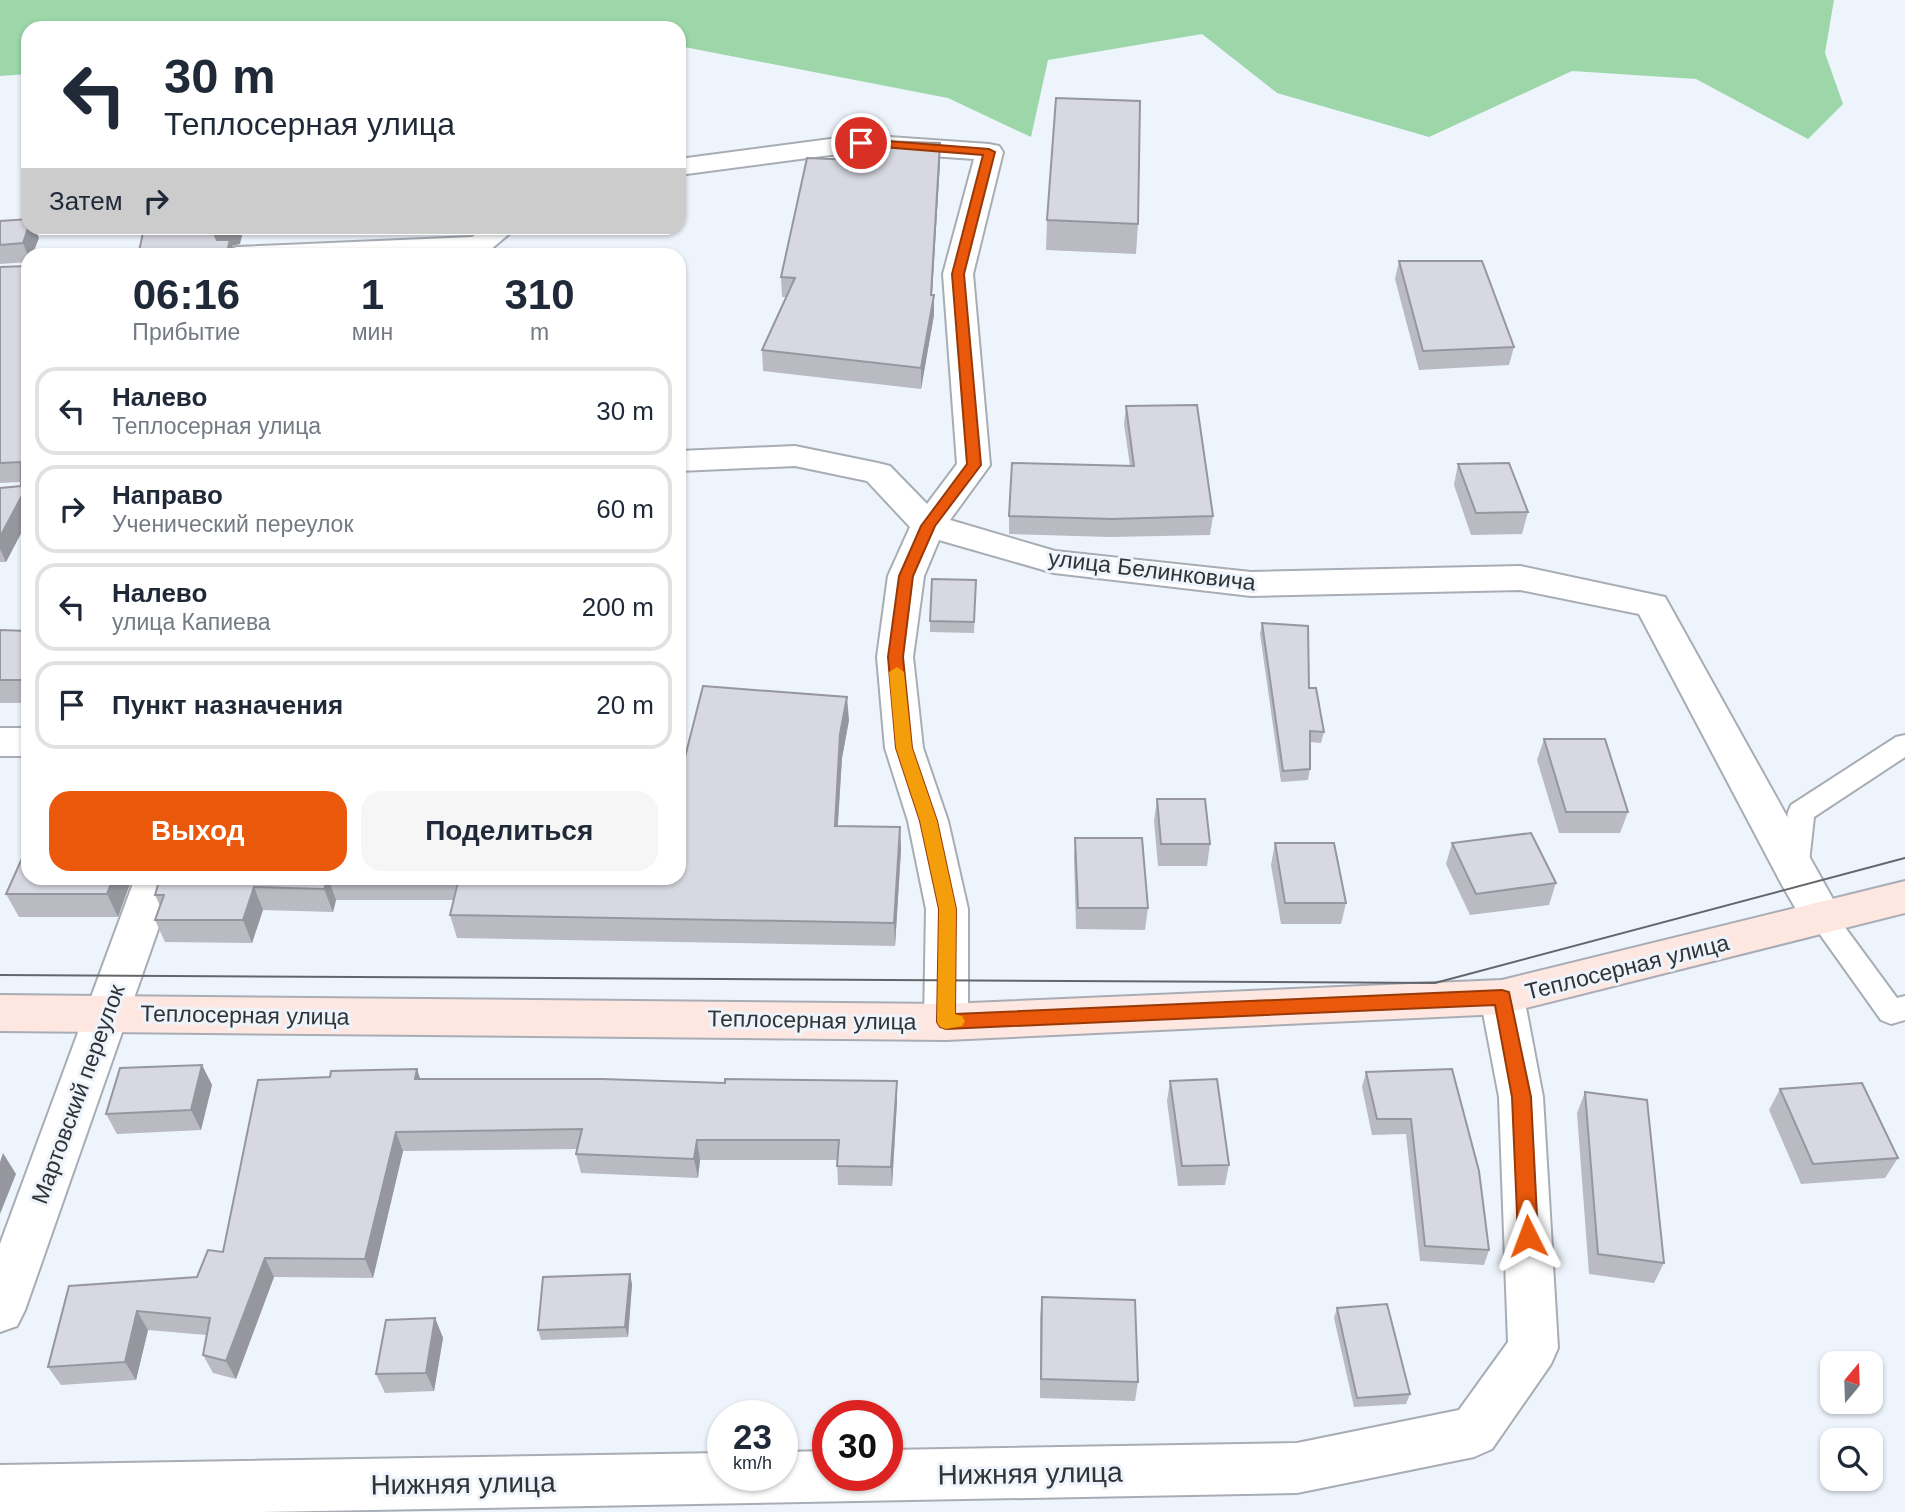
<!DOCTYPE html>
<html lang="ru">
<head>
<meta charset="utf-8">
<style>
  body { margin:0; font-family:Helvetica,sans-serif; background:#f6f6f7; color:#1f2937; height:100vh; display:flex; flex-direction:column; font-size:26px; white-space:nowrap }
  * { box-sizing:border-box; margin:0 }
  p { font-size:23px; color:#747a83 }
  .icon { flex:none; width:38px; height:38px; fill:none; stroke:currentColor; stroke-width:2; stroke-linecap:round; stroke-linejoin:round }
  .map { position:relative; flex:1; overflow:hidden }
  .sheet { position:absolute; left:21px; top:248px; width:665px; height:637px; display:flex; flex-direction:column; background:#fff; border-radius:21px; box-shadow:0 2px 5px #0004 }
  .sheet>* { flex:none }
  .banner { position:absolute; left:21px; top:21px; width:665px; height:214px; border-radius:21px; box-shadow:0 2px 5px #0004; background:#fff; color:#1f2937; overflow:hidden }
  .needle { width:46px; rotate:19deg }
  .controls { position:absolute; left:1820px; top:1351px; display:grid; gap:14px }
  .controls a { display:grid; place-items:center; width:63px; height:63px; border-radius:14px; background:#fff; box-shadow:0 2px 5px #0004; font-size:35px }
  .speed { position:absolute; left:707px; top:1400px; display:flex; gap:14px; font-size:35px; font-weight:700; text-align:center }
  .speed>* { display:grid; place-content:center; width:91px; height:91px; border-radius:50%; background:#fff; box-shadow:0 2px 5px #0004; line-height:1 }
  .speed small { font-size:18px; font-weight:400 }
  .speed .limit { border:10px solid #d22; background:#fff; color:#111 }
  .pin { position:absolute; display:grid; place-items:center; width:60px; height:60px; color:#fff; margin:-30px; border:4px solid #fff; border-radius:50%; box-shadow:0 2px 7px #0007 }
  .me { position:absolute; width:77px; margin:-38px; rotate:357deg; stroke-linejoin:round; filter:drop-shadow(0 0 5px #0008) }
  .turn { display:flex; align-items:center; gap:24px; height:147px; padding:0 28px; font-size:32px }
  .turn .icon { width:91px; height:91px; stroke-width:2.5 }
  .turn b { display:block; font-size:49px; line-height:60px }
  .then { display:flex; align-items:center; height:66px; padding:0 28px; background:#0003; gap:14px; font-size:26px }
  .eta { display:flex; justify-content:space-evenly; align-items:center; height:119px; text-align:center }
  .eta b { font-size:42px; font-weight:700; line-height:49px }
  .primary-button { display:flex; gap:14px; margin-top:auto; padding:14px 28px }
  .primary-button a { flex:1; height:80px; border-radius:21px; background:#ea580c; color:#fff; font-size:28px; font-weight:700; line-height:80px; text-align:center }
  .primary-button a+a { background:#f6f6f7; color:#1f2937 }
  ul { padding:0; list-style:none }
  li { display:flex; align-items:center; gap:21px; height:88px; margin:0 14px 10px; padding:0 14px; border:4px solid #e0e1e3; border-radius:21px }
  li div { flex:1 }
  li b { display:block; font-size:26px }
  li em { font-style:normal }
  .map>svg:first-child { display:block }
  .green { fill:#9cd6a9 }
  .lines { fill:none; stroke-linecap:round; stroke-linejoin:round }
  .lane-casing { stroke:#a8adb5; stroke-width:4 }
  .street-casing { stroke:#a8adb5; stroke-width:4 }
  .secondary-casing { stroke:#a8adb5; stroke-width:4 }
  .lane { fill:#fff; fill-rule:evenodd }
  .street { fill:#fff; fill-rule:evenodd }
  .secondary { fill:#fee7e0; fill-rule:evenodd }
  .tram { stroke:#62656a; stroke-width:2 }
  .wall { fill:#b9bac2 }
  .shaded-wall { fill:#96979e }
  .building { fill:#d7d8e1; stroke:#96979e; stroke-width:2 }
  .route { fill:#ea580c; stroke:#983908; stroke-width:2 }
  .slow { fill:#f59e0b }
  .labels { text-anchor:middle; stroke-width:6; stroke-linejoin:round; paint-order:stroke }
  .street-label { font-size:23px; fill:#313336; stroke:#eef4fc }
  .near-street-label { font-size:28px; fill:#313336; stroke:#eef4fc }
</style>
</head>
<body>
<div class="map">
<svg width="1905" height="1512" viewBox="0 0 1905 1512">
  <rect width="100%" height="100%" fill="#eef4fc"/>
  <polygon class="green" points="0,0 1834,0 1825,53 1843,104 1808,139 1696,79 1572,71 1429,137 1277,93 1202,34 1048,60 1031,137 948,98 679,46 679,28 28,28 28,74 0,76"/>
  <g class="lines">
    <defs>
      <g id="lane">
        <polygon points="1905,735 1905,757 1814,817 1808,871 1804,878 1794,882 1784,878 1780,871 1788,812 1791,805 1896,737"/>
        <polygon points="1823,908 1833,911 1897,998 1905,996 1905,1020 1891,1024 1881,1020 1809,919 1813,911"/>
      </g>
      <g id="street">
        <polygon points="861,135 989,144 999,146 1003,152 973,274 990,465 950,520 1055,551 1251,572 1520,566 1665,597 1844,919 1838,930 1823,935 1808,930 1782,885 1639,614 1520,590 1251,596 1054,573 939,540 924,576 913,657 923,748 948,821 968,909 968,1022 961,1035 946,1040 931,1035 924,1022 926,909 908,821 885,748 877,657 888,576 910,527 867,481 795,466 679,471 679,451 795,446 878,463 890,466 927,504 957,464 943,274 974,159 861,151 679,175 679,159"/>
        <polygon points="484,228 516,228 489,251 479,254 223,256 227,250 237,247 472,237"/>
        <rect x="0" y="728" width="28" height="28"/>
        <polygon points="135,878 176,878 25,1310 17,1326 0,1332 0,1244"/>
        <polygon points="1502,980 1517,985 1524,997 1543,1097 1558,1348 1551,1364 1492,1449 1474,1457 1297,1493 261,1512 0,1512 0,1465 723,1453 723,1475 782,1475 782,1452 828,1451 828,1475 887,1475 887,1450 1297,1443 1459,1410 1508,1342 1499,1097 1480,997 1487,985"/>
      </g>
      <polygon id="secondary" points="1905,881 1905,913 1502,1014 946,1040 0,1031 0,995 946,1004 1502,980"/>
    </defs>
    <use href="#lane" class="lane-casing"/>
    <use href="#street" class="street-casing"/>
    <use href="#secondary" class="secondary-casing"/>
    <use href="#lane" class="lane"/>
    <use href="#street" class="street"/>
    <use href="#secondary" class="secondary"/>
    <polyline class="tram" points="0,975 1435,983 1905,858"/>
  </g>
  <g class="wall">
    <polygon points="940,143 940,162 932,295 934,295 934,315 921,389 763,371 762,350 786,297 782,297 781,277 877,161"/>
    <polygon points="1047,220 1138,224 1136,254 1046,250"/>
    <polygon points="0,221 39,238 28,256 28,262 0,264"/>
    <polygon points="1399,261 1514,347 1509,365 1419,370 1395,279"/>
    <polygon points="0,267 28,520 6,562 0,562 0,488 21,486 21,482 0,483"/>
    <polygon points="1126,406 1213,516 1210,535 1110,537 1009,534 1009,516 1130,466 1124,424"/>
    <polygon points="1458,464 1528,512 1522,534 1471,535 1454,485"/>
    <polygon points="976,580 974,633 930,632 930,621"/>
    <polygon points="1262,623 1309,688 1324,732 1321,743 1310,742 1310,769 1308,780 1281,782 1260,634"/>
    <polygon points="0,630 28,631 28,703 0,703"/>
    <polygon points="849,720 842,758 838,826 900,827 901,850 895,946 457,938 450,915 454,900 336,900 333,912 263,910 252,943 165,942 155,920 160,906 155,895 160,878 679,878"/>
    <polygon points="1544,739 1628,812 1620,833 1559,833 1537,760"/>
    <polygon points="1157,799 1210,844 1207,866 1158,866 1154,821"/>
    <polygon points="1075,838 1148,908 1145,930 1076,929 1074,859"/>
    <polygon points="1275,843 1346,903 1341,924 1281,924 1271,865"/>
    <polygon points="1452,843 1556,883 1549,905 1470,915 1446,864"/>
    <polygon points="132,878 118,917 19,917 6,894"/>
    <polygon points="202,1065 212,1085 201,1130 117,1134 106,1114"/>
    <polygon points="417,1069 420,1079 725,1083 897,1081 897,1101 892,1186 838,1185 837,1160 700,1160 698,1178 581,1173 576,1154 578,1149 403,1151 373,1278 274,1277 236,1379 213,1373 203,1355 206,1335 148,1330 136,1380 61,1385 48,1367 69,1286 197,1277 223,1252 330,1077"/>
    <polygon points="1452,1069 1489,1250 1484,1265 1420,1261 1406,1134 1372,1135 1362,1087 1366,1072"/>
    <polygon points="1170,1081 1229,1165 1225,1185 1178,1186 1167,1101"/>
    <polygon points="1780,1089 1898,1158 1885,1178 1801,1184 1769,1110"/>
    <polygon points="1585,1092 1664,1263 1654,1283 1589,1274 1577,1113"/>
    <polygon points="632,1284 628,1337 541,1340 538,1330"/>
    <polygon points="1042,1297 1138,1382 1135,1401 1040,1398 1040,1317"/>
    <polygon points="1337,1308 1410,1394 1406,1404 1354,1407 1334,1318"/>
    <polygon points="435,1318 443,1338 434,1391 385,1393 376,1374"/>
  </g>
  <g class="shaded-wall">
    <polygon points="940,143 940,162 931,310 934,295 934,315 921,389 921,368 931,295"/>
    <polygon points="28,228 35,228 39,238 32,256 28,256 23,243"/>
    <polygon points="225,228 244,228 240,244 232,246 235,256 221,255 215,236 221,229"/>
    <polygon points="28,484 28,520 6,562 0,549 0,537"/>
    <polygon points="680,497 683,518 679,534 679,501"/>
    <polygon points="847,697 849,720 842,758 836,849 835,826 840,734"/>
    <polygon points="900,827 901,850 895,946 894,923"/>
    <polygon points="113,878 132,878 118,917 107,894"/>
    <polygon points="328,878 336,900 333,912 324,889"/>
    <polygon points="254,887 263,910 252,943 243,920"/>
    <polygon points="202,1065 212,1085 201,1130 191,1110"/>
    <polygon points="417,1069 423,1088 415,1079"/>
    <polygon points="897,1081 897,1101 892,1186 891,1167"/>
    <polygon points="396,1132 403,1151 373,1278 365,1259"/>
    <polygon points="697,1140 700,1160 698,1178 694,1159"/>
    <polygon points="3,1153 16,1174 0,1214 0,1162"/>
    <polygon points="265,1258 274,1277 236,1379 226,1361"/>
    <polygon points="630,1274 632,1284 628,1337 625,1327"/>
    <polygon points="137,1311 148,1330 136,1380 125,1362"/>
    <polygon points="435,1318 443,1338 434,1391 426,1373"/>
  </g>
  <g class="building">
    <polygon points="1056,98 1140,101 1138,224 1047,220"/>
    <polygon points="879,141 940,143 931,295 934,295 921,368 762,350 795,278 781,277 807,158 877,161"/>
    <polygon points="28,219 28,228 23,243 0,245 0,221"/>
    <polygon points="144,228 225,228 221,229 215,236 217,240 230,240 226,256 138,256"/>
    <polygon points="1399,261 1482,261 1514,347 1423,351"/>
    <polygon points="28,266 28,484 0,537 0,488 21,486 21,462 0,463 0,267"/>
    <polygon points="1197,405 1213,516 1112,519 1009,516 1012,463 1134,466 1126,406"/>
    <polygon points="1509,463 1528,512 1476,513 1458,464"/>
    <polygon points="932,579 976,580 974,622 930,621"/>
    <polygon points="1262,623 1308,626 1309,688 1316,688 1324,732 1310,731 1310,769 1283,771"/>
    <polygon points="0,630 28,631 28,680 0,680"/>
    <polygon points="703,686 847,697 840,734 835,826 900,827 894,923 450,915 459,878 679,878 679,773 681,773"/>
    <polygon points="1544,739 1605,739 1628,812 1566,812"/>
    <polygon points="1157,799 1205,799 1210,844 1161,844"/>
    <polygon points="1531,833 1556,883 1476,894 1452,843"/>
    <polygon points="1075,838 1142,838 1148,908 1078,908"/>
    <polygon points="1275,843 1334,843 1346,903 1285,903"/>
    <polygon points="28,845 28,878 113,878 107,894 6,894"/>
    <polygon points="160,878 328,878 324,889 254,887 243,920 155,920 164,895 155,895"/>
    <polygon points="202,1065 191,1110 106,1114 120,1068"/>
    <polygon points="417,1069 415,1079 602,1079 725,1083 725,1079 897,1081 891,1167 837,1166 839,1140 697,1140 694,1159 576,1154 582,1129 396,1132 365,1259 265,1258 226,1361 203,1355 210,1318 137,1311 125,1362 48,1367 69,1286 197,1277 208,1250 223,1252 258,1080 330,1077 331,1071"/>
    <polygon points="1452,1069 1479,1171 1489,1250 1425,1246 1411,1119 1377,1119 1366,1072"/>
    <polygon points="1217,1079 1229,1165 1182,1166 1170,1081"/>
    <polygon points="1862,1083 1898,1158 1813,1164 1780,1089"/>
    <polygon points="1585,1092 1647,1100 1664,1263 1598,1254"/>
    <polygon points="630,1274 625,1327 538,1330 543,1277"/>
    <polygon points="1042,1297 1135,1300 1138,1382 1041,1379"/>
    <polygon points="1387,1304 1410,1394 1357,1398 1337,1308"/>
    <polygon points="435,1318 426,1373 376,1374 386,1320"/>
  </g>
  <polygon class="route" points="861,139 989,149 995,152 964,274 981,465 935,526 913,576 903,657 912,748 937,821 956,909 955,1014 1502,990 1509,992 1531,1097 1538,1236 1535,1243 1528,1245 1521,1243 1518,1236 1512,1097 1495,1005 946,1029 940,1027 937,1022 939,909 920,821 896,748 888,657 899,576 921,526 967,464 952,274 983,155 857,145 857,140"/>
  <polygon class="slow" points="897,667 904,672 912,748 937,821 956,909 955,1014 962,1016 965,1021 962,1026 946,1029 940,1027 937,1022 939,909 920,821 896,748 889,672"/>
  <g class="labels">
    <g class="street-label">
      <text transform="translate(1152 570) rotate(7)" y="8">улица Белинковича</text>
      <text transform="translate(1627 967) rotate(-14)" y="8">Теплосерная улица</text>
      <text transform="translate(245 1015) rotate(1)" y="8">Теплосерная улица</text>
      <text transform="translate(812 1020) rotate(1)" y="8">Теплосерная улица</text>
      <text transform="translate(78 1094) rotate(-70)" y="8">Мартовский переулок</text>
    </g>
    <g class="near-street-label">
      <text transform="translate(1030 1473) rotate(-1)" y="10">Нижняя улица</text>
      <text transform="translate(463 1483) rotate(-1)" y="10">Нижняя улица</text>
    </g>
  </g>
</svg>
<div class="controls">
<a><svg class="needle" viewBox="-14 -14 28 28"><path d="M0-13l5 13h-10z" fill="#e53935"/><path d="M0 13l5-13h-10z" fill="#747a83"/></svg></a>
<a><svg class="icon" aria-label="search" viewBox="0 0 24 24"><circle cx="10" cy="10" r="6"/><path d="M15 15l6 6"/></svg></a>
</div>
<div class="speed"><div>23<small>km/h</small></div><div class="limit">30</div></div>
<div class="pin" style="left:861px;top:143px;background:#d93025"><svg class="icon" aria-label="arrive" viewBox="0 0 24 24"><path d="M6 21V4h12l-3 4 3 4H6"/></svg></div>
<svg class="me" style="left:1528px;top:1236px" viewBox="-20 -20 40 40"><path d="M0-17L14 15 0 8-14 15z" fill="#ea580c" stroke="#fff" stroke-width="4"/></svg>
<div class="banner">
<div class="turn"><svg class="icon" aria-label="left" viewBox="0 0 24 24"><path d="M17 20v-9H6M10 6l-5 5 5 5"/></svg><div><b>30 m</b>Теплосерная улица</div></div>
<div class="then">Затем<svg class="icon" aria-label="right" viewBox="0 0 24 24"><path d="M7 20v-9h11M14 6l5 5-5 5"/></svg></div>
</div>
<section class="sheet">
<div class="eta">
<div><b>06:16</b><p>Прибытие</p></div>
<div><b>1</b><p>мин</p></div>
<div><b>310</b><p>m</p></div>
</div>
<ul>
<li><svg class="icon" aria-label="left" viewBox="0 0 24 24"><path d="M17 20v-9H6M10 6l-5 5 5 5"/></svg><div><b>Налево</b><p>Теплосерная улица</p></div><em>30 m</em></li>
<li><svg class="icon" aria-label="right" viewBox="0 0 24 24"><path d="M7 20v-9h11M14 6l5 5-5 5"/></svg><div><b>Направо</b><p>Ученический переулок</p></div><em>60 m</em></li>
<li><svg class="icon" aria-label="left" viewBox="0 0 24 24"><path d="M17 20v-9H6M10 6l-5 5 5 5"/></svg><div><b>Налево</b><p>улица Капиева</p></div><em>200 m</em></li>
<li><svg class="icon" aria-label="arrive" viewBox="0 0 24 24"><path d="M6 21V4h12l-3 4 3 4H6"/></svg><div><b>Пункт назначения</b></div><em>20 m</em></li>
</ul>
<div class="primary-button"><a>Выход</a><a>Поделиться</a></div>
</section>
</div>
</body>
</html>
